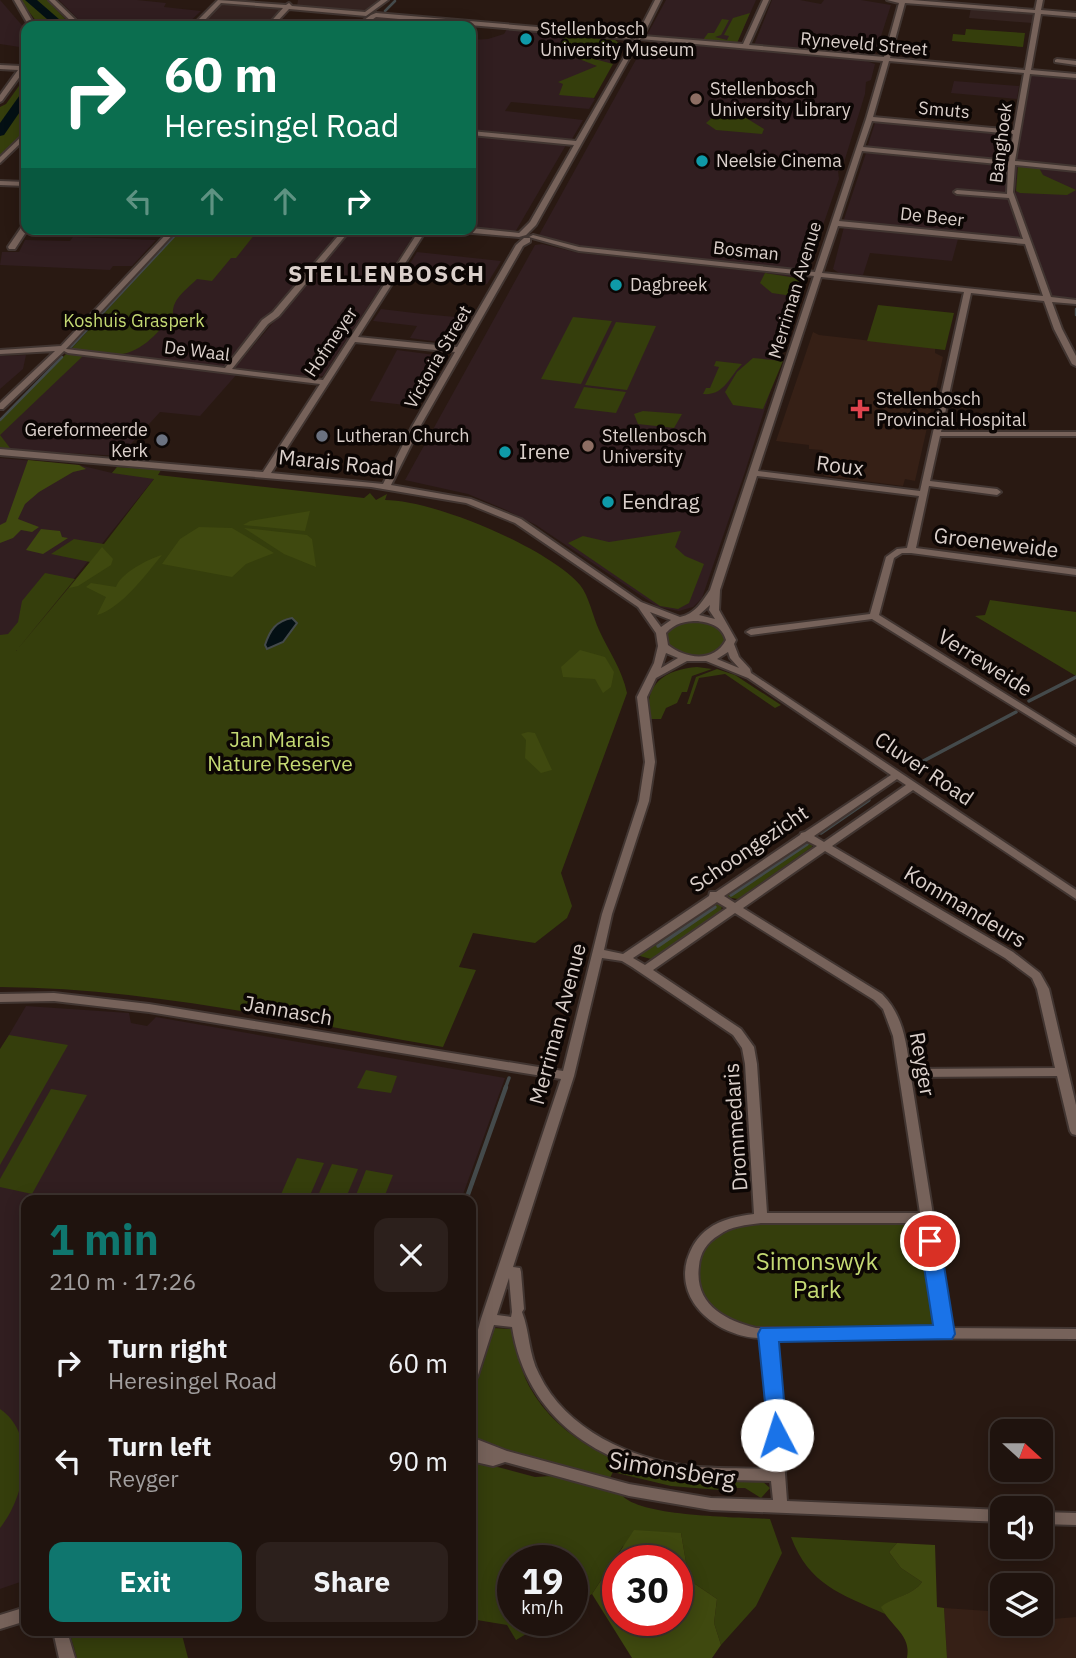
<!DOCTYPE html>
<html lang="en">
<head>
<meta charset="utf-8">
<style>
  body { margin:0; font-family:"IBM Plex Sans",sans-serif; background:#2c201c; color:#f1f3f6; height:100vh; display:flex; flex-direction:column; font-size:26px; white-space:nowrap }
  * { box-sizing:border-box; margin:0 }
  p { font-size:23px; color:#a19e9e }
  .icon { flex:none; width:38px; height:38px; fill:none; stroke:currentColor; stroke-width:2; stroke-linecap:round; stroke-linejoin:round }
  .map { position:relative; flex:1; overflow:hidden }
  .details { position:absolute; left:21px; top:1195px; width:455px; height:441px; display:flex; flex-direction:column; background:#1f130e; border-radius:14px; box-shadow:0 4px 18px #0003,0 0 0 2px #3c322e }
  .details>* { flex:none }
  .banner { position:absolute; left:21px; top:21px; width:455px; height:214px; border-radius:14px; box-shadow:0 4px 18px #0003,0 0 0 2px #3c322e; background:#0b6e4f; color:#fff; overflow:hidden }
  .needle { width:46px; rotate:111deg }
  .controls { position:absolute; left:990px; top:1419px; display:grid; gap:14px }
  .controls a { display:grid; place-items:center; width:63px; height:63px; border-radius:14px; background:#1f130e; box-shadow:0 4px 18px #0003,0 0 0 2px #3c322e; font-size:35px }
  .speed { position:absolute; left:497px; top:1545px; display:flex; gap:14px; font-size:35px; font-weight:700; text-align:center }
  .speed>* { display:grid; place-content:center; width:91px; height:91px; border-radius:50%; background:#1f130e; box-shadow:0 4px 18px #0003,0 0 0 2px #3c322e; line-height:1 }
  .speed small { font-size:18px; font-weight:400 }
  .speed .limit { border:10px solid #d22; background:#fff; color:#111 }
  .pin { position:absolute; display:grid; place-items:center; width:60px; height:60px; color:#fff; margin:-30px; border:4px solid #fff; border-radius:50%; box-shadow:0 2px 7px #0007 }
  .me { position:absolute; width:77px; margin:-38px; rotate:355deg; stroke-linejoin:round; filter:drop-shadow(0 0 5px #0008) }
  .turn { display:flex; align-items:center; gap:24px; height:147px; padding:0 28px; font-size:32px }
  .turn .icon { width:91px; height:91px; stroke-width:2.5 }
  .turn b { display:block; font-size:49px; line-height:60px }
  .lanes { display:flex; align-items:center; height:66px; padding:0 28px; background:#0003; justify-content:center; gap:35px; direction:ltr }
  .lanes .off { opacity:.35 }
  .round { display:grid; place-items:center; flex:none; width:74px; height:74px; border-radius:14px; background:#2c201c }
  .head { display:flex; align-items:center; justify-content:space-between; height:119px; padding:0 28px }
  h1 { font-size:42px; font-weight:800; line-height:52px; color:#0f766e }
  .primary-button { display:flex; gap:14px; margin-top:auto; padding:14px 28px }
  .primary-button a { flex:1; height:80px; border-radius:14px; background:#0f766e; color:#fff; font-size:28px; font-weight:800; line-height:80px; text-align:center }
  .primary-button a+a { background:#2c201c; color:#f1f3f6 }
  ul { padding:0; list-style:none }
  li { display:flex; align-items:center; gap:21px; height:98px; padding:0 28px }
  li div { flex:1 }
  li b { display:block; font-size:26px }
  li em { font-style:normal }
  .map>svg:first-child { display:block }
  .commercial { fill:#342320 }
  .built { fill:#362016 }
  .education { fill:#311e20 }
  .green { fill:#353e0c }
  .forest { fill:#3f490f; fill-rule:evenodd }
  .water { fill:#041014; stroke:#444a4b; stroke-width:2 }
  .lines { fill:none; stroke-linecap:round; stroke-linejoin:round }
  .stream-far2 { stroke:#444a4b; stroke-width:2.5 }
  .stream-far1 { stroke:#444a4b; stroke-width:3.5 }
  .stream { stroke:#444a4b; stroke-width:4.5 }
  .river { fill:#041014; fill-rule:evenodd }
  .minor-casing { stroke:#413531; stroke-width:4 }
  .minor { fill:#76625a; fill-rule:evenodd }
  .route { fill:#1a73e8; stroke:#114b97; stroke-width:2 }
  .culture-dot { fill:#0f9aa8; stroke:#0c0604; stroke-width:2.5 }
  .education-dot { fill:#8d6e63; stroke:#0c0604; stroke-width:2.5 }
  .health-dot { fill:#e0444e; stroke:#0c0604; stroke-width:2.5 }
  .worship-dot { fill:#6b7280; stroke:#0c0604; stroke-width:2.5 }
  .labels { text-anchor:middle; stroke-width:7; stroke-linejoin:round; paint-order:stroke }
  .far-poi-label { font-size:18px; fill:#dbd0cb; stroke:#0c0604; text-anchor:start }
  .far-street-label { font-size:18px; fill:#dbd0cb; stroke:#0c0604 }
  .far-park-label { font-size:18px; fill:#c4d973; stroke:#0c0604 }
  .poi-label { font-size:21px; fill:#dbd0cb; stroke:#0c0604; text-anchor:start }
  .street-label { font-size:21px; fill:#dbd0cb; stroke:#0c0604 }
  .park-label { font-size:21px; fill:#c4d973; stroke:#0c0604 }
  .far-district-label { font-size:23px; font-weight:bold; letter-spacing:2px; fill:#dbd0cb; stroke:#0c0604 }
  .near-park-label { font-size:24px; fill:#c4d973; stroke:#0c0604 }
  .near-street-label { font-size:24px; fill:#dbd0cb; stroke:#0c0604 }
</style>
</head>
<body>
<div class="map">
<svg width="1076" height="1658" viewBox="0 0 1076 1658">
  <rect width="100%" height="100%" fill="#291912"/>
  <g class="commercial">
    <polygon points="298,0 378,0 362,12 297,6"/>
    <polygon points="223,3 282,8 282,9 264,26 206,21"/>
    <polygon points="971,8 1026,12 1033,15 1032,23 969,18"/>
    <polygon points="383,16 479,25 471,30 471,26 366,26 373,18"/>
  </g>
  <g class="built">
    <polygon points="813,332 819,335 935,348 935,353 943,357 915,481 905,479 903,486 824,476 827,464 819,462 823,450 809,449 809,445 776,441"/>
    <polygon points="944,1608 1003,1612 1003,1624 1041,1624 1041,1620 1076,1617 1076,1658 947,1658"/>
  </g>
  <g class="education">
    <polygon points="0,0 26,30 26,48 0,44"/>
    <polygon points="59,0 137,0 166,3 164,7 201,11 185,26 85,26"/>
    <polygon points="666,0 756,0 737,43 647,35"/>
    <polygon points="772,0 800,0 821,4 824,0 861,0 891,5 875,55 872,56 754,45"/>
    <polygon points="507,29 615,40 621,45 591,97 595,99 589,109 511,102 505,111 583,120 572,139 471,130 471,40 488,39 504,34"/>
    <polygon points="656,42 863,60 875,64 871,80 866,82 865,94 842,169 838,171 839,179 809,266 796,269 580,246 539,235 644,45"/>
    <polygon points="1038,74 1076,79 1076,167 1016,160 1031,76"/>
    <polygon points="954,81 1019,86 1017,99 951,93"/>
    <polygon points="879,121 1012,133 1008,160 867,148 875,123"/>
    <polygon points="471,136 566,145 514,234 471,229"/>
    <polygon points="866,153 1006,166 1006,192 1020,236 1014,239 846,222 844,219"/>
    <polygon points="1021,166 1076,171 1076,300 1057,298 1049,293 1017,203 1014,177 1015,168"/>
    <polygon points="844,227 850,227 958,239 952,261 870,253 863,275 839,273 833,269"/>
    <polygon points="182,229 343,229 226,368 72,348"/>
    <polygon points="352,229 417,230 323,376 312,378 234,369"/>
    <polygon points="73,237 156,240 132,266 113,266 110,270 0,265 2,252 19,252 25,240 70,241"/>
    <polygon points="542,244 579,253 797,276 805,281 745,472 702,598 693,607 679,611 658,607 536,525 506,510 468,494 405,480 535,245"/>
    <polygon points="417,252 464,257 501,261 487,284 403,275"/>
    <polygon points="381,309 423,314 466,318 451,343 431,341 410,338 417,326 373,321"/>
    <polygon points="397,350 443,356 414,406 370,401"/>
    <polygon points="67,353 237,374 200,416 160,412 120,456 0,449 0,421"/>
    <polygon points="26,355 23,369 0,389 0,356"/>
    <polygon points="0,458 79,465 112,473 117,467 161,470 16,651 0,649"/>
    <polygon points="26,1006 129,1013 131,1023 147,1026 156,1017 505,1078 461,1200 26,1200 26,1580 0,1589 0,1050"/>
  </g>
  <g class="green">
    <polygon points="20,0 47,0 72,26 40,26"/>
    <polygon points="750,13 737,43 703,40 708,33 714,33 722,19 729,20 721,35 715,37 727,40 729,36 724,35 733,18"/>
    <polygon points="966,29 1025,33 1023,47 952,41 953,34 965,35"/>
    <polygon points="565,36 615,40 621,45 612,60 572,49 566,54 557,49"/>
    <polygon points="574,57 587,57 613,64 594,98 559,95 563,84 558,82 597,66"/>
    <polygon points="26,76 26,131 0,157 0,107 6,104"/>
    <polygon points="728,113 738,113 764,129 762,134 716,130 706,123 713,117"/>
    <polygon points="1018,166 1039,168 1043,175 1076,190 1067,195 1020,193 1016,191"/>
    <path d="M182 229H259L236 258H231L212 281 197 279C186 290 172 299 173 314 142 354 123 364 72 348Z"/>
    <polygon points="765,273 803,279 799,297 772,293 760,283"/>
    <polygon points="878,305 954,313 945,350 867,341"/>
    <polygon points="573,317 612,321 581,384 541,379"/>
    <polygon points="616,322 656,326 627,390 585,385"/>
    <polygon points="67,353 84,355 0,435 10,448 0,449 0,421"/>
    <polygon points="753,358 783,361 763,409 733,405 725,392 737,372"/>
    <path d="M716 361 742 364C729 377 724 396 703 394L706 388H710L719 367 714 366Z"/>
    <polygon points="584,387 626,392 616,413 574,408"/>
    <polygon points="643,411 682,414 674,428 638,424 634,414"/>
    <path d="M117 467 161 470 158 475 364 498 370 493 376 500 387 494 385 500C434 500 548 548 580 585 589 596 593 617 599 630 609 652 622 669 627 693L561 873 572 906 567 918 535 943 473 933 459 967 476 970 443 1047C297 1022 149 988 0 987V635L8 634 18 622 22 601 45 573 75 579 16 651 90 562 51 554 74 539 104 544 154 479 112 473Z"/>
    <polygon points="681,531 675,547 685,556 704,564 689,603 678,609 660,606 568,543 583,536 609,542"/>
    <polygon points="990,600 1076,612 1076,676 975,616 985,615"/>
    <path d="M687 621C703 621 724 623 726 642 708 661 686 659 666 644V632Z"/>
    <path d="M697 667 712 669 692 676 687 692H682L677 703 666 708 661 719H651C641 685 666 669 697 667Z"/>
    <polygon points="717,669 735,675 781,705 775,708 725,674 699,678 690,704 687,704 696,677"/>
    <polygon points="804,839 813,843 812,847 738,899 726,897 725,893"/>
    <polygon points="716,902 722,906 721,911 651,959 640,956 639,953"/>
    <polygon points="9,1035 68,1045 0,1165 0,1049"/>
    <polygon points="366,1070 397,1076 391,1093 357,1088"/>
    <polygon points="51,1089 87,1095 32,1194 0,1187 0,1179"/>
    <polygon points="297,1158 324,1163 308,1200 279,1199"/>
    <polygon points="332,1164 358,1169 345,1200 316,1200"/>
    <polygon points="366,1170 393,1175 383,1200 354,1200"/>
    <path d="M763 1223 911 1224 920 1228 937 1318 935 1324 929 1327 764 1328C748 1324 730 1322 717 1312 690 1292 692 1251 721 1234 734 1227 748 1225 763 1223Z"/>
    <path d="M493 1328 511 1329C516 1349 520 1368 529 1386 560 1443 626 1470 687 1477 712 1480 737 1477 762 1481L770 1488 761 1498 745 1488H735L732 1491 671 1486 613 1472 610 1478 471 1440V1396Z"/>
    <path d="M0 1409C38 1435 25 1497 0 1528Z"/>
    <path d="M471 1460 535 1477 552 1476 622 1495C639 1517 740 1517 770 1519L782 1553 756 1606 721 1645 714 1623 717 1599 689 1580 681 1533 623 1546 592 1594 572 1606V1561H513V1620L548 1621 516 1640 507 1625 471 1619Z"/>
    <path d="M791 1537 897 1543 889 1552 901 1568 922 1582C912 1596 895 1596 882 1607L885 1614C841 1594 809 1585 791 1537Z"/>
    <polygon points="69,1631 181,1631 188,1658 77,1658"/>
  </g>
  <g class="forest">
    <polygon points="28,460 79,465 86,469 73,472 39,492 25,504 18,519 39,527 32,532 21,530 13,538 0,543 0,525 6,522"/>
    <polygon points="310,511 305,531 243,525 250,521"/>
    <polygon points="199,527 232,528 274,553 246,564 232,577 162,564 180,539"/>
    <polygon points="244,528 307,535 312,539 316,567 284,554"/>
    <polygon points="41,529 60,531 62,537 68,538 43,554 26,550"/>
    <polygon points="102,547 113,559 111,565 78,586 69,588"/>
    <path d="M162 555C146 574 122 608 97 615L106 597 86 587 91 583 116 587C121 573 148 559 162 555Z"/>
    <polygon points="580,650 605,657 614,672 611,687 603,693 595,679 563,677 561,667"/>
    <polygon points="528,732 535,733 552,770 541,773 525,758 526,740 521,734"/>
    <path d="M634 1530 681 1533 689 1580 717 1599 714 1623 721 1645 712 1658H632L592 1594ZM618 1561H677V1620H618Z"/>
    <path d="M897 1543 935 1545 937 1607 944 1608 947 1658H907C912 1635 890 1626 881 1607 894 1596 912 1596 922 1582L901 1568 889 1552Z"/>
  </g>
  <path class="water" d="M292 618 297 623 283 642 267 649 265 645C270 630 276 621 292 618Z"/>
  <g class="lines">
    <g class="stream-far2">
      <polyline points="385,11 395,1"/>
      <polyline points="368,26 373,21"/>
      <polyline points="1076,309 1076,315"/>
      <polyline points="71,347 181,229"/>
      <polyline points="0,420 62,357"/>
    </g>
    <g class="stream-far1">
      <polyline points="1029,701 1076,677"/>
      <polyline points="914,766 1016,712"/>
      <polyline points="821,833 869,800"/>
      <polyline points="731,895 807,844"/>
      <polyline points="658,946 715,907"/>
      <polyline points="505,1089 509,1078"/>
    </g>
    <polyline class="stream" points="466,1200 506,1087"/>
    <g class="river">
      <polygon points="25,0 37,0 67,26 55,26"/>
      <polygon points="22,92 26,92 26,103 4,135 0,136 0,123"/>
    </g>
    <defs>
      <g id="minor">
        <polygon points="14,0 20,0 35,26 29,26"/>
        <polygon points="49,0 55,0 82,26 76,26"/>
        <polygon points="218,0 286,5 289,3 292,6 365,12 381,0 388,0 366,16 289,9 273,26 267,26 283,8 221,3 203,22 238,24 241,26 199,25 194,26 194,24"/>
        <path d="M655 0H661L643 36 743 44 763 0H769L749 45 884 57 899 3 887 0H912L1035 10 1037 0H1043L1041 10 1076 13V17L1041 14 1031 70 1076 74V78L1030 74 1015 161 1076 167V171L1015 165 1013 192 1051 297 1076 300V304L1052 302 1062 329 1076 356V366L1072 364 1054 329 1044 301 971 293 941 432H1076V436H940L930 481 997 489 1001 492 997 495 929 486 916 548 1076 569V575L911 553H902L894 558 879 615 1076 738V745L872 619 751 635 746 632 751 629 870 614 886 557 897 549 907 548 919 496 757 476 720 590 719 610 736 640 734 644 739 657 750 669 751 673 1076 890V899L913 790 832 846 1013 952 1040 973 1049 989 1076 1105V1135L1072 1134 1070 1131 1057 1076 911 1077 951 1328 1076 1329V1339L775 1338 787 1501 1003 1510V1522L711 1510 629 1496 505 1462 493 1466 471 1461V1437L507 1451 629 1484 711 1498 773 1500 771 1481C743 1480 714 1481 685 1477 599 1466 526 1418 512 1327L494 1325 478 1375 476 1379 471 1380V1355L481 1319 561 1079 149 1012 54 1001 0 1002V994L54 993 149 1004 563 1071 602 914 639 801 645 762 637 697 654 663 658 646 656 633 638 607 515 523 466 503 371 487 0 455V449L263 472 320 384 68 353 64 351 3 409H0V403L55 351 0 354V350L61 346 171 229H178L66 349 225 368 262 320 273 312 344 229H351L279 316 268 324 232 369 323 380 420 229H427L358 337 457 347 516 245 524 238H530V242L523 246 421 425 391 485 471 499 521 519 641 602 680 617C695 614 702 602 710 590L814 276 579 251 529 237 533 235 579 247 815 272 866 119 883 61 640 39 536 225 526 235 519 237 450 231V229L471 228 519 233 530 222 574 145 471 135V131L576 141 636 37ZM905 3 1035 13 1025 70 890 58ZM889 61 1024 73 1014 130 873 117ZM872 121 1013 134 1009 161 863 147ZM862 151 1008 165 1007 194 957 190 954 192 957 194 1009 198 1023 239 839 221ZM838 226 1025 244 1043 296 822 273ZM821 277 964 292 920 491 758 471ZM355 342 455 352 413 425 383 484 271 473ZM710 605 709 610 715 619 699 615ZM650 612 671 620 661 627ZM698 621C711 623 722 626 726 640 714 663 686 659 668 645L666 633C675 623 685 621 698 621ZM728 652 730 658 739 668 717 659ZM666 653 678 658 661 668ZM687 661H706L748 678 891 775 805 832 801 833 800 835 716 892H710L709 896 623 954 604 950 612 914 649 801 655 762 647 697 656 678ZM897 779 906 785 824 842 814 836ZM807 841 817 846 735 903 724 896ZM825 851 1005 958 1032 978 1037 989 1055 1068 910 1069C906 1041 903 1015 882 994L743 908ZM717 902 727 908 645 965 633 958ZM735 913 874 1000 883 1009 893 1036 920 1213H767L757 1064 754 1047 741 1029 653 970ZM602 958 622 961 632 967 733 1035 742 1048 745 1064 754 1214C739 1216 721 1219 708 1229 698 1236 691 1247 687 1260 675 1304 721 1338 762 1338L770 1469C743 1468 716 1469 689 1466 631 1459 566 1430 539 1374 528 1353 530 1332 522 1312L524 1309 521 1272 520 1268 513 1267 574 1076ZM761 1223H922L938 1328H756C724 1320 694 1304 699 1266 700 1253 707 1242 719 1235 731 1226 746 1225 761 1223ZM509 1278 512 1312 511 1317 497 1315Z"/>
        <polygon points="376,13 630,35 633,37 630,39 376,17 363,26 356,26 371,15"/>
        <polygon points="1057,59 1076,61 1076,65 1055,62 1055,60"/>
        <polygon points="26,61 26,68 2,101 0,102 0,95 18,70 0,69 0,65 21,66"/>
        <polygon points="26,132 26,138 0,163 0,157"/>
        <polygon points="0,181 26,182 26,186 0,185"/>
        <polygon points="23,225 26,225 26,229 28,229 15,249 9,249 8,247"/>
        <polygon points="1041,1512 1076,1513 1076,1525 1041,1524"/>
        <polygon points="26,1607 26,1621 0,1629 0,1615"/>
        <polygon points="53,1631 67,1631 75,1658 59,1658"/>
      </g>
    </defs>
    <use href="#minor" class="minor-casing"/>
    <use href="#minor" class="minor"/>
  </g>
  <polygon class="route" points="930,1233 940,1241 955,1334 952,1339 779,1342 787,1435 784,1441 777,1444 769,1441 758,1334 761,1328 933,1325 920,1241"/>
  <g class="culture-dot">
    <circle cx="526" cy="39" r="7"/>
    <circle cx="702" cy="161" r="7"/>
    <circle cx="616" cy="285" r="7"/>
    <circle cx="505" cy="452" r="7"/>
    <circle cx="608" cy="502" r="7"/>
  </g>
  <g class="education-dot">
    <circle cx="696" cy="99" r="7"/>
    <circle cx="588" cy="446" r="7"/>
  </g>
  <path class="health-dot" d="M856.5 398.5h7v7h7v7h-7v7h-7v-7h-7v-7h7z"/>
  <g class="worship-dot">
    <circle cx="322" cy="436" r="7"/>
    <circle cx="162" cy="440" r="7"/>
  </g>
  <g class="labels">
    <g class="far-poi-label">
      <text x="540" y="35">Stellenbosch<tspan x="540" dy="21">University Museum</tspan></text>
      <text x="710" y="95">Stellenbosch<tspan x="710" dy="21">University Library</tspan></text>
      <text x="716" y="167">Neelsie Cinema</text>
      <text x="630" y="291">Dagbreek</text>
      <text x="876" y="405">Stellenbosch<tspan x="876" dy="21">Provincial Hospital</tspan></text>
      <text x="148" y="436" text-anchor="end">Gereformeerde<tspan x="148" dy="21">Kerk</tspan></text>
      <text x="336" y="442">Lutheran Church</text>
      <text x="602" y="442">Stellenbosch<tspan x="602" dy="21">University</tspan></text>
    </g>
    <g class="far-street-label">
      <text transform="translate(864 44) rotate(5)" y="6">Ryneveld Street</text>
      <text transform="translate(944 110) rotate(5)" y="6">Smuts</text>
      <text transform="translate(1001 143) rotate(-83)" y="6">Banghoek</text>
      <text transform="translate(932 217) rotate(6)" y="6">De Beer</text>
      <text transform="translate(746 251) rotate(6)" y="6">Bosman</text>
      <text transform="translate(795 290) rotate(-73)" y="6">Merriman Avenue</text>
      <text transform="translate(331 342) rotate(-56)" y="6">Hofmeyer</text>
      <text transform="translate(197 351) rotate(7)" y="6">De Waal</text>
      <text transform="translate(438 357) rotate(-60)" y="6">Victoria Street</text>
    </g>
    <g class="far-park-label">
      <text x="134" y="327">Koshuis Grasperk</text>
    </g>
    <g class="poi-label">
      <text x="519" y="459">Irene</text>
      <text x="622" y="509">Eendrag</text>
    </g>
    <g class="street-label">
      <text transform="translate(336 463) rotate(6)" y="7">Marais Road</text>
      <text transform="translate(840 466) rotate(7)" y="7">Roux</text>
      <text transform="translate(996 543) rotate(7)" y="7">Groeneweide</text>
      <text transform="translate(985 663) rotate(32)" y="7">Verreweide</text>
      <text transform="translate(924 769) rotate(34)" y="7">Cluver Road</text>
      <text transform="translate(749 849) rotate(-34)" y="7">Schoongezicht</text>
      <text transform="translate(965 907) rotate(31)" y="7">Kommandeurs</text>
      <text transform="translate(288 1011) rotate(10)" y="7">Jannasch</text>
      <text transform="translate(558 1024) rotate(-75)" y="7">Merriman Avenue</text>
      <text transform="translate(922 1064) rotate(80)" y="7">Reyger</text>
      <text transform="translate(736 1127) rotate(-94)" y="7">Drommedaris</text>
    </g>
    <g class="park-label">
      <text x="280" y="747">Jan Marais<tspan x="280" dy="24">Nature Reserve</tspan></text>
    </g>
    <g class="far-district-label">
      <text x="387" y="282">STELLENBOSCH</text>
    </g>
    <g class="near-park-label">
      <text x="817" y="1270">Simonswyk<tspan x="817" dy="28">Park</tspan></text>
    </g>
    <g class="near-street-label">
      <text transform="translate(672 1470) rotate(9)" y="8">Simonsberg</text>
    </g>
  </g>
</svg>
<div class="controls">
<a><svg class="needle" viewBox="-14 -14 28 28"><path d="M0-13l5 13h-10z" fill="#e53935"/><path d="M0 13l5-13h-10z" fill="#a19e9e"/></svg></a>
<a><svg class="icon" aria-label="sound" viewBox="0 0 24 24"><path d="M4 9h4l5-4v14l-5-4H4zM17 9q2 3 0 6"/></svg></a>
<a><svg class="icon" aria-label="layers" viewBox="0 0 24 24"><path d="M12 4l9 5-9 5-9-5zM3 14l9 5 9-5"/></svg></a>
</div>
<div class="speed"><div>19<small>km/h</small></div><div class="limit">30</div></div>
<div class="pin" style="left:930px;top:1241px;background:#d93025"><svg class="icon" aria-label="arrive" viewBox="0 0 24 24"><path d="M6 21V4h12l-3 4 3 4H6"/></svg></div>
<svg class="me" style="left:777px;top:1435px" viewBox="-20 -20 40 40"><circle r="19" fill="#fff"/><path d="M0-13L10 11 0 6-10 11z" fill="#1a73e8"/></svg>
<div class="banner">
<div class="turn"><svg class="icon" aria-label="right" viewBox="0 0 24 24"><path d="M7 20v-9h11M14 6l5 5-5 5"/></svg><div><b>60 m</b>Heresingel Road</div></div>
<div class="lanes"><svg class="icon off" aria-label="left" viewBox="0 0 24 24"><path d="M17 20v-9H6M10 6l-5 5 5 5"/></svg><svg class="icon off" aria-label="ahead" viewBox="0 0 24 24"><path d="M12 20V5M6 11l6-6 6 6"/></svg><svg class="icon off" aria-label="ahead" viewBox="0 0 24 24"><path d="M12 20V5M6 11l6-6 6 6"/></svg><svg class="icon" aria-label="right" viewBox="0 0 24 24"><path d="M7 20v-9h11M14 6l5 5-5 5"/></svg></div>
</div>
<section class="details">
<div class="head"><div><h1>1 min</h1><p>210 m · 17:26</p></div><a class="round"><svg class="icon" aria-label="close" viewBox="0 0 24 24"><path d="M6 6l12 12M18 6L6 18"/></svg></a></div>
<ul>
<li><svg class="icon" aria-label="right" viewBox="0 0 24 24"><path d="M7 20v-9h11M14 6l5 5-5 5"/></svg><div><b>Turn right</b><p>Heresingel Road</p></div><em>60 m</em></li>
<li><svg class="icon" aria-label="left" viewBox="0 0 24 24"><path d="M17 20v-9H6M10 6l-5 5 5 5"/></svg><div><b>Turn left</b><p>Reyger</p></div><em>90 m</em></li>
</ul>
<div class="primary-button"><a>Exit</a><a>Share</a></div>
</section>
</div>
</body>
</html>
